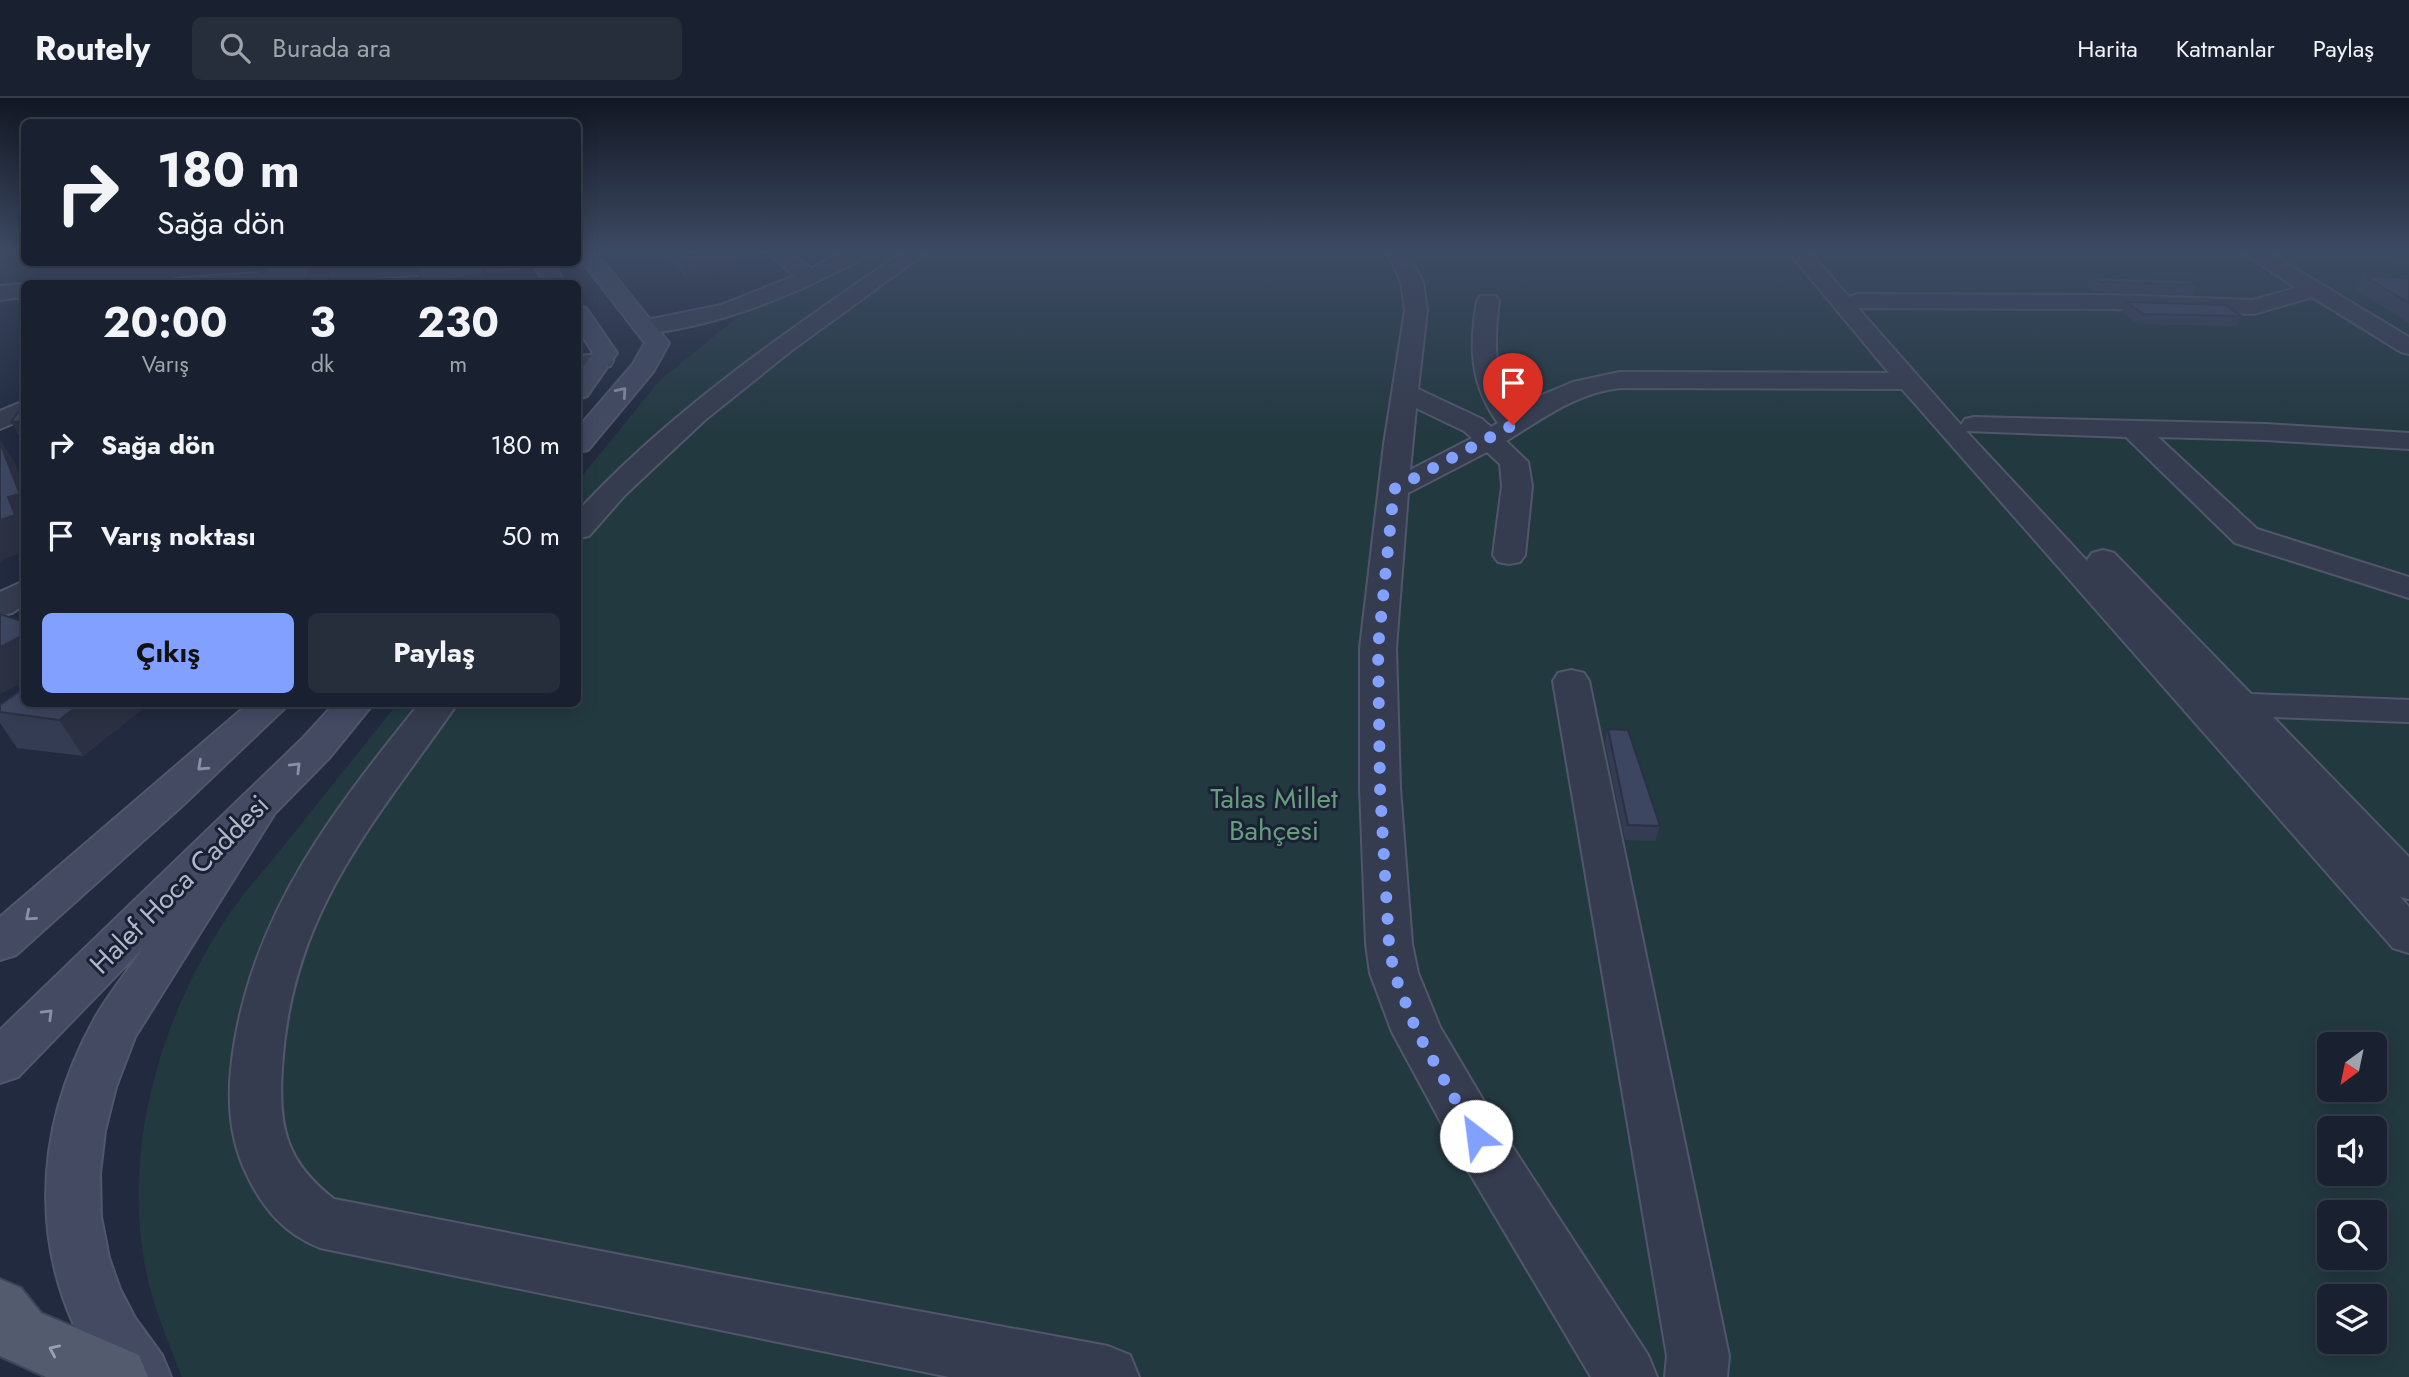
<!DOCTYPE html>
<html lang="tr">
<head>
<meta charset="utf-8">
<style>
  body { margin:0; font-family:Jost,sans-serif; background:#262d3b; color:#f1f3f6; height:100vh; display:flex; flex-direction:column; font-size:26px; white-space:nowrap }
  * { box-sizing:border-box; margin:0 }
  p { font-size:23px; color:#9fa3aa }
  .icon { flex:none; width:38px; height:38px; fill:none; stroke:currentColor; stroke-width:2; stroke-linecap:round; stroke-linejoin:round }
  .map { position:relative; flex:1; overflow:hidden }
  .sheet { position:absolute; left:21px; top:182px; width:560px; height:427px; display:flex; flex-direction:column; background:#19202f; border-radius:10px; box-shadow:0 4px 18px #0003,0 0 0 2px #373e4b }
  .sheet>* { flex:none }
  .top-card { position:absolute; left:21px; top:21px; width:560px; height:147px; border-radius:10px; box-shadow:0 4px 18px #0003,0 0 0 2px #373e4b; background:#19202f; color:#f1f3f6; overflow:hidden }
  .needle { width:46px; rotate:213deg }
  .controls { position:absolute; left:2317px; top:934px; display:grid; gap:14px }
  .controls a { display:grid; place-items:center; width:70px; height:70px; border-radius:10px; background:#19202f; box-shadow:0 4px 18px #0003,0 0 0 2px #373e4b; font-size:35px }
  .pin { position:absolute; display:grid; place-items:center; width:60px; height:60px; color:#fff; margin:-72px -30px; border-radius:50% 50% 50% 0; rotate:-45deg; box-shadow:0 0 7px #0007 }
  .pin .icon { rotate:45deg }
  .me { position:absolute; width:77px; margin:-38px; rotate:330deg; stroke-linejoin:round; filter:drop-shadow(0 0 5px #0008) }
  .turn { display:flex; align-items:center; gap:24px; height:147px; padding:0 21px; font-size:32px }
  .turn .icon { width:91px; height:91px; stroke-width:2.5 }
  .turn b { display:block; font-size:49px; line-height:60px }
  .eta { display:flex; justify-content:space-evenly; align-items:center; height:119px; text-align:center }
  .eta b { font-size:42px; font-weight:700; line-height:49px }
  .cta { display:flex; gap:14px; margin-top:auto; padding:14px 21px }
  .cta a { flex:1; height:80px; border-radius:10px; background:#82a0ff; color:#111; font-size:28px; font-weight:700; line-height:80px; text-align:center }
  .cta a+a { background:#262d3b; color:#f1f3f6 }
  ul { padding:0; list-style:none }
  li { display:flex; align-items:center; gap:21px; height:91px; padding:0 21px }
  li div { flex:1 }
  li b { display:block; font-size:26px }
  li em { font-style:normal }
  header { display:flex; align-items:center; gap:42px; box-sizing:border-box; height:98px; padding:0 35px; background:#19202f; border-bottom:2px solid #373e4b }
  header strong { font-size:33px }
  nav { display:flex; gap:38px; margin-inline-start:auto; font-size:24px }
  .search { width:490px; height:63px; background:#262d3b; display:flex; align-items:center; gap:18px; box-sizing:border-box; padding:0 24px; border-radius:10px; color:#9fa3aa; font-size:26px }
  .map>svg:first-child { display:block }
  .green { fill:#233940; fill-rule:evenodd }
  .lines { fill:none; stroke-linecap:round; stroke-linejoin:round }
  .street-casing { stroke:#51576a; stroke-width:4 }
  .secondary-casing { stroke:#51576a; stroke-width:4 }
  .primary-casing { stroke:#3f4558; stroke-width:4 }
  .street { fill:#363c4f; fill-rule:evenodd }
  .secondary { fill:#434a62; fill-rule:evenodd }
  .primary { fill:#535b6f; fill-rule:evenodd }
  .wall { fill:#343c53 }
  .shaded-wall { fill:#2b3143 }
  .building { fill:#3d4660; stroke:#2b3143; stroke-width:2 }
  .oneway { stroke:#8a91a6 }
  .oneway2 { stroke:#9aa0b3 }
  .route { stroke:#82a0ff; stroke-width:12; stroke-dasharray:0 21.6 }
  .labels { text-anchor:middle; stroke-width:6; stroke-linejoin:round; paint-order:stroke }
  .park-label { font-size:28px; fill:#669d7b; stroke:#1b2134 }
  .street-label { font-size:28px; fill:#b1b7ca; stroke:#1b2134 }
</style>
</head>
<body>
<header>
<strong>Routely</strong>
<div class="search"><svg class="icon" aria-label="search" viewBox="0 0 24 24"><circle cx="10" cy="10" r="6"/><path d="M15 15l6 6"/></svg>Burada ara</div>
<nav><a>Harita</a><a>Katmanlar</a><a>Paylaş</a></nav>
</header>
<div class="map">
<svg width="2409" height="1279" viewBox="0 0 2409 1279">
  <rect width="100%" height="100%" fill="#212a3f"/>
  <path class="green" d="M881 153H2388L2409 165V1279H182C167 1241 151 1204 144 1163 124 1046 161 919 226 821 242 796 263 774 282 750 320 702 359 654 397 606H578V383L659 283 740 217ZM2329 947H2375V992H2329ZM2329 1031H2375V1076H2329ZM2329 1115H2375V1160H2329ZM2329 1199H2375V1244H2329Z"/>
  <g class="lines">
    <defs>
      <g id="street">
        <path d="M766 153H789L811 170 843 153H869C861 164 843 170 832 176 772 206 712 228 645 236L637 234 633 229 637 224 721 207 794 178Z"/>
        <path d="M904 153H928L791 253 705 322 625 397 589 438 578 440V413C673 310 789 232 904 153Z"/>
        <path d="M1387 153H1407L1423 184 1427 212 1418 291 1482 321 1491 329 1498 325C1470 286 1469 249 1477 203L1480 198H1496L1499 203C1494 241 1492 280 1517 313L1542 297 1573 284 1620 274 1889 275 1788 153H1809L1849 199 1858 196 2110 197 2253 202 2296 190 2241 153H2266L2409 239V256L2401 254 2312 199 2254 216 2110 211 1858 210 1961 327 1965 321 1974 319 2266 326 2409 335V351L2266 342 2158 339 2257 431 2409 479V500L2235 445 2126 339 1966 333 2089 465 2087 462 2092 455 2103 452 2114 455 2251 596 2409 602V624L2273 619 2409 759V801L2400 799 2409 809V855L2393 850 1902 291 1620 290C1576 295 1544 320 1506 343L1528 364 1532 388 1525 457 1520 464 1509 466 1498 464 1493 457 1502 388 1500 366 1487 354 1408 395 1396 550 1400 690 1412 846 1418 875 1440 929 1495 1022 1648 1257 1657 1279H1591L1457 1054 1392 934 1370 875 1366 846 1360 690V550L1384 346 1405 212 1401 184ZM1416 310 1464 333 1472 340 1410 372Z"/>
        <polygon points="415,164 528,164 518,170 288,186 173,186 175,181 183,180"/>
        <polygon points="24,186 24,199 0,202 0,188"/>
        <polygon points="601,256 610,258 613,263 610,268 578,272 578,258"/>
        <polygon points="24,303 24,321 0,331 0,313"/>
        <polygon points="24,483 24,507 12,515 0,518 0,494"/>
        <polygon points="1571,572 1584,575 1589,583 1729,1258 1727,1279 1665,1279 1667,1258 1553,583 1558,575"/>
        <path d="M419 606H457C373 727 291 814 282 970 278 1029 286 1064 334 1101L739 1180 1108 1248 1130 1257 1139 1279H949L320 1150C285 1136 263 1111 247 1077 226 1034 227 988 235 942 258 808 336 709 419 606Z"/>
      </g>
      <g id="secondary">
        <polygon points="578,153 595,153 669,245 653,274 588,352 578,354 578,330 633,266 645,245 578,158"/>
        <polygon points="531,164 552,164 566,186 545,186"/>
        <polygon points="578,208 586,210 617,255 587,298 578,301 578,276 593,255 578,231"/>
        <polygon points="248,606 289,606 183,707 16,857 0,862 0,819"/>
        <path d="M334 606H373L330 659 275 715 135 939 116 989 105 1033 100 1076 101 1119 109 1160 120 1191 135 1220 162 1257 171 1279H103C27 1166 30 1037 95 920 109 895 128 873 143 850L18 979 0 985V932L302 641Z"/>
      </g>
      <polygon id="primary" points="0,1181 21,1190 41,1215 139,1257 148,1279 46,1279 0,1258"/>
    </defs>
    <use href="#street" class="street-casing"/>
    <use href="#secondary" class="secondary-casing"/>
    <use href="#primary" class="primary-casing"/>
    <use href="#street" class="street"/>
    <use href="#secondary" class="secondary"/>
    <use href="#primary" class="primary"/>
  </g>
  <g class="wall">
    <polygon points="663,153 731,153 736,173 696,180 694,177 686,179"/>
    <polygon points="2364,178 2409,180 2409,225 2356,192"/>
    <polygon points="2091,179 2197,187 2192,197 2095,194 2087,189"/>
    <polygon points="2126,204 2241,218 2236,228 2138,226 2122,214"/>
    <polygon points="24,606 149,606 83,658 17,650 0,625 0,607"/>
    <polygon points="1608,631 1660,728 1655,743 1625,742 1605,645"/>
  </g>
  <g class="shaded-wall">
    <polygon points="680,153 688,153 694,177 686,179"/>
    <polygon points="699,153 731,153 736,173 696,180 690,155"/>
    <polygon points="318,164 325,164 333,185 298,186"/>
    <polygon points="485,175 488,186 423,186"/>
    <polygon points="24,323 24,347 11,324"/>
    <polygon points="0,341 15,365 24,390 24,454 2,462 3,464 0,465 0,422 8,399"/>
    <polygon points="24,537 24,584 0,596 0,549"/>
    <polygon points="80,606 149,606 83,658 59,622"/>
  </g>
  <g class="building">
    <polygon points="276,164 318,164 298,186 248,186"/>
    <polygon points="415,164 479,164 485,175 423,185"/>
    <polygon points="2364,178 2409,180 2409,205"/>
    <polygon points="2091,179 2189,182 2197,187 2099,184"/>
    <polygon points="2126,204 2226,207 2241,218 2143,216"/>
    <polygon points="24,306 24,323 11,324"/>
    <polygon points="0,345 20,396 8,399 15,417 0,422"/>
    <polygon points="0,516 24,524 24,537 0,549"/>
    <polygon points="24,590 24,606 80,606 59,622 0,614 0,607"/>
    <polygon points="1608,631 1628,632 1660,728 1628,727"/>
  </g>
  <defs><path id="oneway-chevron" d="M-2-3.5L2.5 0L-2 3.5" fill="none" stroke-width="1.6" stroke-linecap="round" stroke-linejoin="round" transform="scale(1.75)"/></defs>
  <g class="oneway">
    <use href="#oneway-chevron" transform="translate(622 294) rotate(-49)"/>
    <use href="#oneway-chevron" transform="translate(202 668) rotate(137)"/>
    <use href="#oneway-chevron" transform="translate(296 669) rotate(-45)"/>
    <use href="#oneway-chevron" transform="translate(30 818) rotate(139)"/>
    <use href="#oneway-chevron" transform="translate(48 916) rotate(-45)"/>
  </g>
  <use class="oneway2" href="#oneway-chevron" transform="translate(54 1252) rotate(-156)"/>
  <linearGradient id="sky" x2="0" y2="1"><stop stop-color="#121723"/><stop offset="0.46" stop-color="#3d4a63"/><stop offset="1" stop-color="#3d4a63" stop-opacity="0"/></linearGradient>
  <rect width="2409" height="333" fill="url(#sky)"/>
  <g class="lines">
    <polyline class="route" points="1476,1038 1417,934 1394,875 1389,846 1380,690 1378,550 1394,391 1513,327"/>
  </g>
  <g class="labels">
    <g class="park-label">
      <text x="1274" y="710">Talas Millet<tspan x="1274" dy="32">Bahçesi</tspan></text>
    </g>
    <g class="street-label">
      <text transform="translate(179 786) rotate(-45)" y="10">Halef Hoca Caddesi</text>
    </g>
  </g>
</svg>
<div class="controls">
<a><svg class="needle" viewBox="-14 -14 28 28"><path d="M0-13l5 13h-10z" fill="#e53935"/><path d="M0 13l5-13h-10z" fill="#9fa3aa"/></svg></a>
<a><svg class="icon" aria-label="sound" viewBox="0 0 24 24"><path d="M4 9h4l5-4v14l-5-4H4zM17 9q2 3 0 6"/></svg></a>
<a><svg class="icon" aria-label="search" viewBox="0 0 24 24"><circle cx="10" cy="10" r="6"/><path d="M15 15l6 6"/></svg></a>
<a><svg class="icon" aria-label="layers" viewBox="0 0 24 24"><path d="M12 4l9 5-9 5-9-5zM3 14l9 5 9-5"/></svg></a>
</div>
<div class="pin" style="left:1513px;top:327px;background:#d93025"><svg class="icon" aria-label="arrive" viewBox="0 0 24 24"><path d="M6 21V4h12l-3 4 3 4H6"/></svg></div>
<svg class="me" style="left:1476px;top:1038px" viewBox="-20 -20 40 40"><circle r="19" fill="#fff"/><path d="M0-13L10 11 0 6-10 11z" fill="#82a0ff"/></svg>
<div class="top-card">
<div class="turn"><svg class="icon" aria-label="right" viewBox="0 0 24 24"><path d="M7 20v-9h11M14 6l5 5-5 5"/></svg><div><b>180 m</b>Sağa dön</div></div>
</div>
<section class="sheet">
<div class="eta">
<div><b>20:00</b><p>Varış</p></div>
<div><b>3</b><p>dk</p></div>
<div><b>230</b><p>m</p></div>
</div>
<ul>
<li><svg class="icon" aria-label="right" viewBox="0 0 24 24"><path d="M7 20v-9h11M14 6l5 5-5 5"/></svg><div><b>Sağa dön</b></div><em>180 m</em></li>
<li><svg class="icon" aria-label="arrive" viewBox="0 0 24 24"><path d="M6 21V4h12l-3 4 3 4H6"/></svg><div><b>Varış noktası</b></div><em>50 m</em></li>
</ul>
<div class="cta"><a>Çıkış</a><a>Paylaş</a></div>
</section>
</div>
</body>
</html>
